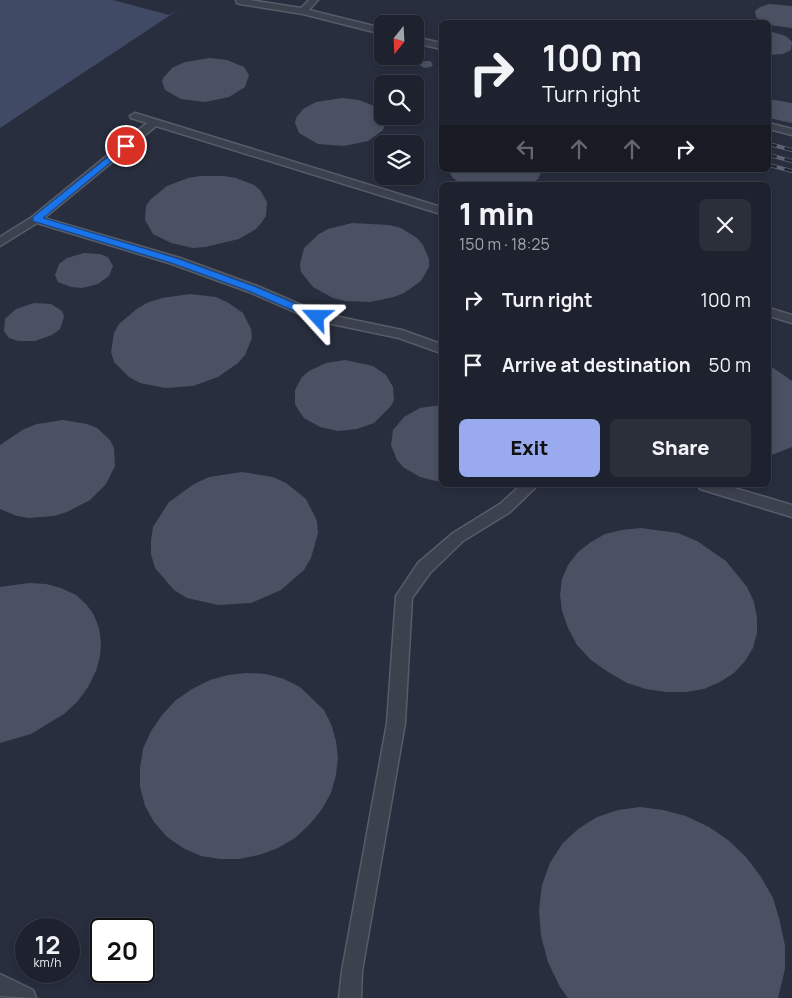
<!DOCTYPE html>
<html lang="en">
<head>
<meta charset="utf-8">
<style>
  body { margin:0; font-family:Manrope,sans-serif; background:#2b2f3a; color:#f1f3f6; height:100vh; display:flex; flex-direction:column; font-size:19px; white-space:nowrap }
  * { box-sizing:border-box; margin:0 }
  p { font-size:16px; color:#a1a4aa }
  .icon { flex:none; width:28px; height:28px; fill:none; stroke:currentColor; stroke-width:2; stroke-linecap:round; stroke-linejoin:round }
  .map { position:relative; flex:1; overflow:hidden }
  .panel { position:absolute; left:439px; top:182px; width:332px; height:305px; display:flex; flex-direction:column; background:#1e222e; border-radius:8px; box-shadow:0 2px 8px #0003,0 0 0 1px #3c3f4a }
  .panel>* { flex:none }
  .banner { position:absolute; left:439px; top:20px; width:332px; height:152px; border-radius:8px; box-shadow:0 2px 8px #0003,0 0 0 1px #3c3f4a; background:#1e222e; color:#f1f3f6; overflow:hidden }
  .needle { width:32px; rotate:198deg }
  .fabs { position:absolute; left:374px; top:15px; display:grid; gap:10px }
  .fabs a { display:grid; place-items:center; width:50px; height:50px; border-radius:8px; background:#1e222e; box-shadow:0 2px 8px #0003,0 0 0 1px #3c3f4a; font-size:25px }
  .speed { position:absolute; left:15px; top:918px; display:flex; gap:10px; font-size:25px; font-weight:700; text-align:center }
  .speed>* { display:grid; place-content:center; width:65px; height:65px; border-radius:50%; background:#1e222e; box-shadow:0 2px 8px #0003,0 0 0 1px #3c3f4a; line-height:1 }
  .speed small { font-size:12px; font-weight:400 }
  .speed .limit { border:2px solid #111; border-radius:8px; background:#fff; color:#111 }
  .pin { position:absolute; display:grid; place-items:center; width:42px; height:42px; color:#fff; margin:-21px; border:2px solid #fff; border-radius:50%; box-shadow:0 1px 5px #0007 }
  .me { position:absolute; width:55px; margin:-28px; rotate:294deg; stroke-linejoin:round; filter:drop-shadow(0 0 4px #0008) }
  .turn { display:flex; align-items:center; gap:18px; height:105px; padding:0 20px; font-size:22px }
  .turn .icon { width:65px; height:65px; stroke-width:2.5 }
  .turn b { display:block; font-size:35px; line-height:42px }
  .lanes { display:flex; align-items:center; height:48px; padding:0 20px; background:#0003; justify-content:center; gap:25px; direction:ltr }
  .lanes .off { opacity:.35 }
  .round { display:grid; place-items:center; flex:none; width:52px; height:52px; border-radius:8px; background:#2b2f3a }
  .headline { display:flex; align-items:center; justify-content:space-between; height:85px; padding:0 20px }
  h1 { font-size:30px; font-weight:800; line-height:38px }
  .cta { display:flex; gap:10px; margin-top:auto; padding:10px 20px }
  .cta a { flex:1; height:58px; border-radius:8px; background:#99abee; color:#111; font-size:20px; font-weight:800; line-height:58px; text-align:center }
  .cta a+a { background:#2b2f3a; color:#f1f3f6 }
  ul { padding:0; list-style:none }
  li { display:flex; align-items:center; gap:15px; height:65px; padding:0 20px }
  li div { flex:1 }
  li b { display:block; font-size:19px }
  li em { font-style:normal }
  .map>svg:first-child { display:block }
  .water { fill:#404a65 }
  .pier { fill:#282e3e }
  .building { fill:#4a5162 }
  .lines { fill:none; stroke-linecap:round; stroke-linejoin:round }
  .service-casing { stroke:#575c69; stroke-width:3 }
  .service { fill:#3c414e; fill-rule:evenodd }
  .rail-casing { stroke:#5f6475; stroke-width:4 }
  .rail { stroke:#212634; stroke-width:2.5; stroke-dasharray:8; stroke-linecap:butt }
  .route { fill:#1a73e8; stroke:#114b97 }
</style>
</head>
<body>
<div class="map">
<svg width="792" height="998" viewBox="0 0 792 998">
  <rect width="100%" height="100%" fill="#282e3e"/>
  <polygon class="water" points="0,0 193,0 0,128"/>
  <polygon class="pier" points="113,0 196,0 169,15"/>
  <g class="building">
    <polygon points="769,4 792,6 792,28 769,25 769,22 763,22 756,17 755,11 760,7"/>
    <polygon points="769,31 786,36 792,42 791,50 783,54 769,55"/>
    <polygon points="210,58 227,60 244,67 249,75 245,87 229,97 205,102 181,99 165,90 162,81 164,77 172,68 185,62"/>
    <polygon points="430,61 433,64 431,67 424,68 420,65 423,61"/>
    <polygon points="342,98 359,100 379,108 386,121 383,130 368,141 344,146 318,144 299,133 295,123 296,118 303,109 316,102"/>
    <polygon points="769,99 792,103 792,123 769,118"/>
    <polygon points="448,170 542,170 538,179 529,185 463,185 453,178"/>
    <polygon points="200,176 224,176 236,178 254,185 260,190 267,202 266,216 262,222 256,229 239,239 205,247 193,248 171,243 153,234 145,220 146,206 151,199 167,186 188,178"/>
    <polygon points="352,223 389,225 401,228 417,238 423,245 429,259 429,267 421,281 404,293 394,297 370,302 345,301 333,298 313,287 301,272 300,264 304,248 319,234 328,229"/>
    <polygon points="84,253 100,254 108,257 113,266 109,276 98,284 82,288 71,287 58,282 55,275 59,264 67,258"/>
    <polygon points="190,294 216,297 227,302 243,313 251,329 252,338 245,355 238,363 218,377 193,386 165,388 140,383 129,377 114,362 111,352 114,333 119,324 138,308 149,302 162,298"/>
    <polygon points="34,303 51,304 62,311 64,317 60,329 52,335 35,341 18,341 9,338 4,331 5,319 16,309"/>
    <polygon points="345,360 373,366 386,375 393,387 394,400 391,406 374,423 357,429 338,431 320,427 304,418 299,411 295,404 295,390 302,377 309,371 326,363"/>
    <polygon points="769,365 792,381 792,447 769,456"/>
    <polygon points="441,405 441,482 440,482 420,477 403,467 397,460 391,445 393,430 404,417 420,408"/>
    <polygon points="63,420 87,424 97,428 110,440 114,448 115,466 106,484 90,500 67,512 54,516 29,518 17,516 0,509 0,445 24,429 37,424"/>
    <polygon points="242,472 273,477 286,483 306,499 317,521 318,533 311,558 304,570 281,590 251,603 218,605 187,598 174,590 155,568 151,554 151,541 153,527 169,502 194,484 209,477"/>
    <polygon points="641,528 678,533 697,541 726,561 747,587 754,602 757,618 757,633 753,648 745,661 734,673 720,682 704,689 686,692 666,692 646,689 627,683 608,672 591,660 577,645 568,628 562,611 560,595 562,579 568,565 578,552 591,542 605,534 622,530"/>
    <polygon points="29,583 46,584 61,588 76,595 86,604 94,615 99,628 101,642 100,656 96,671 88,687 78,701 64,714 31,734 0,743 0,587"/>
    <polygon points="247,673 266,674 284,679 300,687 324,710 331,724 336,741 338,758 336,775 331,793 322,809 310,824 295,838 278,848 259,855 239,859 220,859 201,856 183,848 167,837 154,822 145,806 140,787 140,768 143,749 151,731 162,715 176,700 192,689 210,680 228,675"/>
    <polygon points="640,807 663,810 686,816 709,827 728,840 746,857 761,877 773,898 780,922 785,946 785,969 778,998 568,998 560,987 548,962 541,936 539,910 542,885 550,863 562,844 578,829 597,817 618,810"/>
  </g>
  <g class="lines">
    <defs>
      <g id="service">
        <polygon points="236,0 250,0 301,8 309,0 318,0 309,10 382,28 382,34 303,14 240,4 237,3"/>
        <polygon points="415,37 441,43 441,49 415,43"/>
        <polygon points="135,113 441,207 441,214 156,126 44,218 180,258 257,286 320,313 402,330 441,344 441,353 399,338 313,320 249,292 172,264 37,223 0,246 0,237 32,217 147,123 131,118 130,116"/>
        <polygon points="769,123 792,129 792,135 769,129"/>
        <polygon points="769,308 792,315 792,323 769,316"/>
        <polygon points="521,485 538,485 510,512 463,541 430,573 412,598 405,723 362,971 361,998 339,998 342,971 387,723 396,596 418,563 453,533 500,504"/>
        <polygon points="698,485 724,485 792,505 792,517 700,489"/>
        <polygon points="0,974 33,990 36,998 0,996"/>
      </g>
    </defs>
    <use href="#service" class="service-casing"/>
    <use href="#service" class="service"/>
    <defs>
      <g id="rail">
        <polyline points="769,144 792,150"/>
        <polyline points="769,155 792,161"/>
        <polyline points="769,165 792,171"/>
      </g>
    </defs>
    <use href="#rail" class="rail-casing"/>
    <use href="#rail" class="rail"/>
  </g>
  <polygon class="route" points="123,145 130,146 43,218 179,259 256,287 320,314 320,319 313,319 249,291 172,263 33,221 33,217"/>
</svg>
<div class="fabs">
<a><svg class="needle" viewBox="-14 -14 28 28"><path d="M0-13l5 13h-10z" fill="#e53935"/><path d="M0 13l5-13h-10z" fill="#a1a4aa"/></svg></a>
<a><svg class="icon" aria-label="search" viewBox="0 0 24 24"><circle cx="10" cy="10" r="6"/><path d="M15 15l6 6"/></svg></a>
<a><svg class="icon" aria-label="layers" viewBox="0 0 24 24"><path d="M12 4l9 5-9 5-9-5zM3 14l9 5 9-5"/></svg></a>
</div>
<div class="speed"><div>12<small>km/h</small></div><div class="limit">20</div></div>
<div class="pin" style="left:126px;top:146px;background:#d93025"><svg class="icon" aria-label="arrive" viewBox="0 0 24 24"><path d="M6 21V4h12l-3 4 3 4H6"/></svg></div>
<svg class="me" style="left:317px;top:317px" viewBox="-20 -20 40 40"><path d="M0-17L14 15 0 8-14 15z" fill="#1a73e8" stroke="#fff" stroke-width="4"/></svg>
<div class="banner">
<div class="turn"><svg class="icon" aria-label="right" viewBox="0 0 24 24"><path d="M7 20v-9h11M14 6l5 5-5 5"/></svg><div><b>100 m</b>Turn right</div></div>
<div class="lanes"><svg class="icon off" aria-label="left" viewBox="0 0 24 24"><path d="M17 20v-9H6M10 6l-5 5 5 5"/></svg><svg class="icon off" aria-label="ahead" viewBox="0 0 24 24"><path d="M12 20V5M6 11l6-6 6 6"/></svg><svg class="icon off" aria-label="ahead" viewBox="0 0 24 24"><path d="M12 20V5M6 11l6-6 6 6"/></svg><svg class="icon" aria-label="right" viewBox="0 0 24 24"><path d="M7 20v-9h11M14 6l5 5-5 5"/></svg></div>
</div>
<section class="panel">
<div class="headline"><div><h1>1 min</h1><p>150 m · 18:25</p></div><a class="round"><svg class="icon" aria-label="close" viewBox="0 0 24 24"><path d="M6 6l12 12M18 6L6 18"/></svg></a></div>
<ul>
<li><svg class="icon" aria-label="right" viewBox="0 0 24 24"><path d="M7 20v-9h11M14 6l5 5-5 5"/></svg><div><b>Turn right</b></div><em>100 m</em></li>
<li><svg class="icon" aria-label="arrive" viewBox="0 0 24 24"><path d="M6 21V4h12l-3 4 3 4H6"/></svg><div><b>Arrive at destination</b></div><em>50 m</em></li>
</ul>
<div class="cta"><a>Exit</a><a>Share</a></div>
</section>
</div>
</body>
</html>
